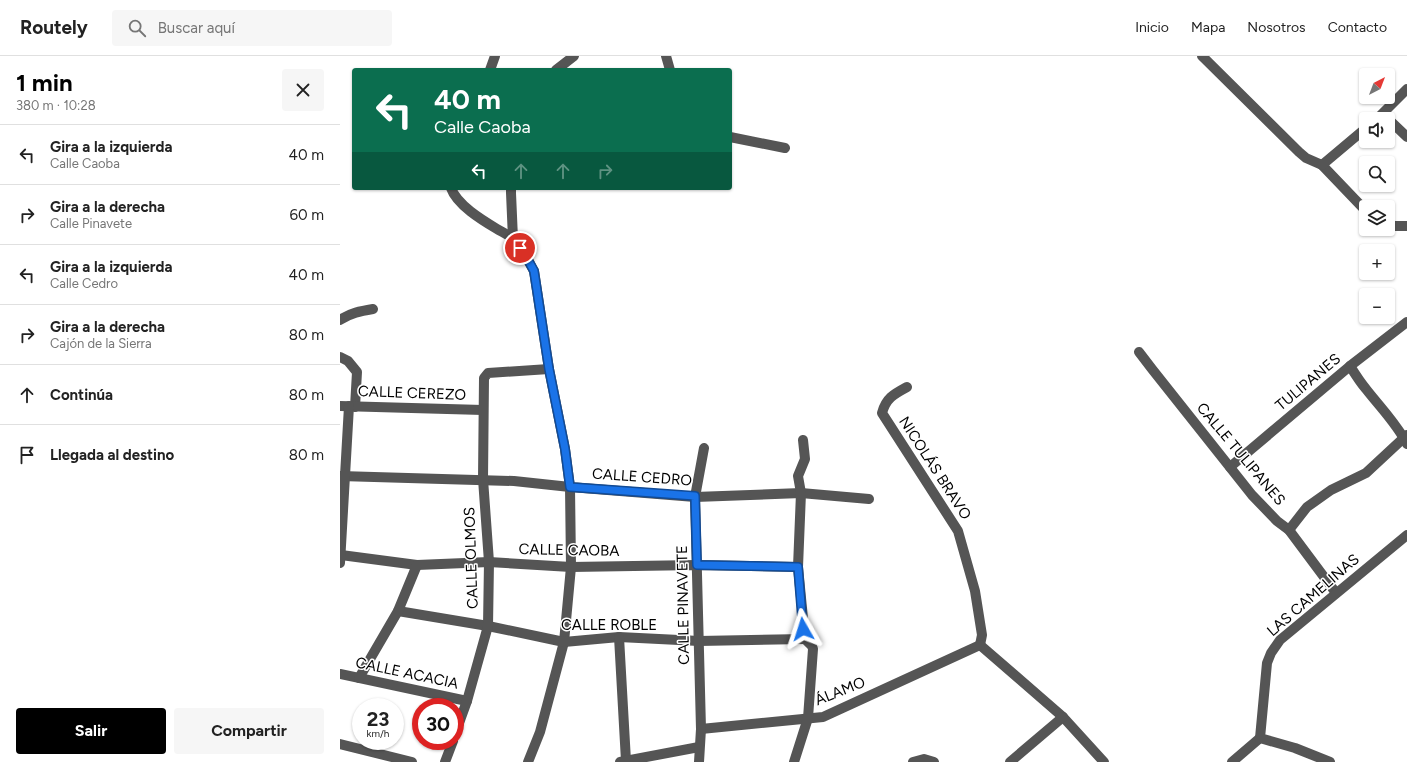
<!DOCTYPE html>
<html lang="es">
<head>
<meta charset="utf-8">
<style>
  body { margin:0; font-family:Figtree,sans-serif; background:#f6f6f6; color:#222; height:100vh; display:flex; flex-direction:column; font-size:15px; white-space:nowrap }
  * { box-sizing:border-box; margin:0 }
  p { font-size:13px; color:#767676 }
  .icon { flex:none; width:22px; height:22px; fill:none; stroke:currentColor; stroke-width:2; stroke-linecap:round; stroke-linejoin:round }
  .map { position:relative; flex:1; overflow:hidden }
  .drawer { display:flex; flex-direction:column; background:#fff; width:340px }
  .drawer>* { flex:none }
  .hud { position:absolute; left:12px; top:12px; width:380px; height:122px; border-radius:4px; box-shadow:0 1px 3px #0004; background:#0b6e4f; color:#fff; overflow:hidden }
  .needle { width:26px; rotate:42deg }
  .tools { position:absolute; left:1019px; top:12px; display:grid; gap:8px }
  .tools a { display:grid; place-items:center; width:36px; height:36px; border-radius:4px; background:#fff; box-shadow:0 1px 3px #0004; font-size:20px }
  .speed { position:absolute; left:12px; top:642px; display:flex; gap:8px; font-size:20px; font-weight:700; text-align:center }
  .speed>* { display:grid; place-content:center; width:52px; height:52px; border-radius:50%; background:#fff; box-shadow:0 1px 3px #0004; line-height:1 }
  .speed small { font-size:10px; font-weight:400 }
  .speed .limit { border:6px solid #d22; background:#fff; color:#111 }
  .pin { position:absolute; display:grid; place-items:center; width:34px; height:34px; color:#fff; margin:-17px; border:2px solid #fff; border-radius:50%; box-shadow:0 1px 4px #0007 }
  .me { position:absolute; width:44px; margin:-22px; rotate:354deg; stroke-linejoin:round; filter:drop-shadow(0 0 3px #0008) }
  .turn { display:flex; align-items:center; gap:14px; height:84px; padding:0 16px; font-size:18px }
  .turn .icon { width:52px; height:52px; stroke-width:2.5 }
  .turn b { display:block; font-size:28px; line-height:34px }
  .lanes { display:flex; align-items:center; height:38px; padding:0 16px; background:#0003; justify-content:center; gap:20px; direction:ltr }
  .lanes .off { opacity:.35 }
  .round { display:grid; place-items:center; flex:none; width:42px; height:42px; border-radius:4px; background:#f6f6f6 }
  .summary { display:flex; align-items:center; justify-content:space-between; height:68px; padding:0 16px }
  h1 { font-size:24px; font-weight:700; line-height:30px; color:#000 }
  .action { display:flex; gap:8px; margin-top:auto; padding:8px 16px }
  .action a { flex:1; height:46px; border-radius:4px; background:#000; color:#fff; font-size:16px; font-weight:700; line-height:46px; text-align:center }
  .action a+a { background:#f6f6f6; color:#222 }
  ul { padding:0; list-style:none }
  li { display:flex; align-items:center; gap:12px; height:60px; padding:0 16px; border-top:1px solid #e0e0e0 }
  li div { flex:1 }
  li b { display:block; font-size:15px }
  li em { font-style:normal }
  header { display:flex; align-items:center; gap:24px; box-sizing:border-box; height:56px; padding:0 20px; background:#fff; border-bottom:1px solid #e0e0e0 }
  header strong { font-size:19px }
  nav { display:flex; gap:22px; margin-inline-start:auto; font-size:14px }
  .search { width:280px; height:36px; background:#f6f6f6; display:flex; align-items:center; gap:10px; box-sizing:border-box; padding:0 14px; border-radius:4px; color:#767676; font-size:15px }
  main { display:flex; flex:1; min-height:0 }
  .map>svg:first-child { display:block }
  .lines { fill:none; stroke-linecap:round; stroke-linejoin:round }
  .minor { stroke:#555; stroke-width:10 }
  .route-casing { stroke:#114b97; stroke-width:10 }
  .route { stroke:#1a73e8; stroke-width:7 }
  .labels { text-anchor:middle; stroke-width:3; stroke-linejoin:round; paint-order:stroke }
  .street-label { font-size:15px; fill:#000; stroke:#fff }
</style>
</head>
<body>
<header>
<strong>Routely</strong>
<div class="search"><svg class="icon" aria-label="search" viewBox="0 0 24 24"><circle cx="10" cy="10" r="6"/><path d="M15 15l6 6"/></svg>Buscar aquí</div>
<nav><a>Inicio</a><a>Mapa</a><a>Nosotros</a><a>Contacto</a></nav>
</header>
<main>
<section class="drawer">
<div class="summary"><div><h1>1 min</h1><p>380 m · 10:28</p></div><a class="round"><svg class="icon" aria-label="close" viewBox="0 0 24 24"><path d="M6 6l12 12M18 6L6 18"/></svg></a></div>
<ul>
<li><svg class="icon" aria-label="left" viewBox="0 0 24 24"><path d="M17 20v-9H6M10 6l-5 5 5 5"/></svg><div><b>Gira a la izquierda</b><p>Calle Caoba</p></div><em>40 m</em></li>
<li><svg class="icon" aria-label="right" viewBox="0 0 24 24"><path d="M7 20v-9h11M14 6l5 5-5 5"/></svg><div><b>Gira a la derecha</b><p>Calle Pinavete</p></div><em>60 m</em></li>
<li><svg class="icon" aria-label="left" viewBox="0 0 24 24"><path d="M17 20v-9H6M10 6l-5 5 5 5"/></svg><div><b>Gira a la izquierda</b><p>Calle Cedro</p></div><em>40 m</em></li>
<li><svg class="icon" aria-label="right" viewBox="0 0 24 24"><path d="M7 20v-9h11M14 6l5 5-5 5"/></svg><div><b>Gira a la derecha</b><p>Cajón de la Sierra</p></div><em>80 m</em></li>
<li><svg class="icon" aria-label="ahead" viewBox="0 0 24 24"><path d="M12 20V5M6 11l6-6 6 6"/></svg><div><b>Continúa</b></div><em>80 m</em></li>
<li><svg class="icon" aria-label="arrive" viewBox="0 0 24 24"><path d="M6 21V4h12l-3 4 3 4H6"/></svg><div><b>Llegada al destino</b></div><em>80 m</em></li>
</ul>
<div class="action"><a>Salir</a><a>Compartir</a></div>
</section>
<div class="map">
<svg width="1067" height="706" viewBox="0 0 1067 706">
  <rect width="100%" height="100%" fill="#fff"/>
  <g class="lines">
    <g class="minor">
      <polyline points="326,0 330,14"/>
      <polyline points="862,0 959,96 966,102 982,109 1026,155"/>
      <polyline points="150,14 155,0"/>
      <polyline points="216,14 234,0"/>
      <polyline points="1043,58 1067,81"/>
      <polyline points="1037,63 1067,33"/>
      <polyline points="390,81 445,92"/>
      <polyline points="982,109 1026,72"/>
      <path d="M111 132C117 149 142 164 157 173 162 176 169 179 173 183 182 192 188 204 194 215L209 313 225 393 230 431 231 511 224 586 200 676 188 706"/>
      <polyline points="171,132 171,137 173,183"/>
      <polyline points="1048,168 1055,170 1067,170"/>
      <path d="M0 264C10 257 21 255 33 253"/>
      <polyline points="799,296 812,313 912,439 937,465 949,474 996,537"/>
      <polyline points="0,301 8,305 17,316 15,351"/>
      <path d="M1010 310C1015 318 1020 326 1026 333 1040 351 1057 368 1067 388"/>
      <path d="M567 331C554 338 546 342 542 357L618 475 635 535 642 579 640 589"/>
      <polyline points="0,350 143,354"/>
      <polyline points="890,411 1010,310 1067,266"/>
      <polyline points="0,420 174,425 230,431 355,441 461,437 529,443"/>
      <polyline points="949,474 967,451 991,434 1026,417 1067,379"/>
      <polyline points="1,499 77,509 149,506 231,511 357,509 458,511"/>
      <polyline points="0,507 9,350"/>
      <polyline points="58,555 148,570 224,586 279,581 359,585 465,583"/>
      <polyline points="279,581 286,705"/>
      <polyline points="640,589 723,661 764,706"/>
      <polyline points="0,618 127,645"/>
      <polyline points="19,622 58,555 77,509"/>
      <polyline points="361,673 483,661 640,589"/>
      <polyline points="115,678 127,645 148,570 149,506 143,423 144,322 148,317 209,313"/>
      <polyline points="0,688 72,706"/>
      <polyline points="105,706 113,685"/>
      <polyline points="280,706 359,691"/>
      <polyline points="359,706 361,673 355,441 364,392"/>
      <polyline points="454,706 468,662 473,593 472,590 465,583 458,511 461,437 458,420 465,403 463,384"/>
      <polyline points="573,706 584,703 594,706"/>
      <polyline points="670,706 723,661"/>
      <polyline points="892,706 920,682"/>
      <polyline points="990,706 955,692 920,682 927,607 931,597 940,584 1067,479"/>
    </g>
  </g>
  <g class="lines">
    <defs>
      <polyline id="route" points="180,192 187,202 194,215 209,313 225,393 230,431 355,440 357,509 458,511 463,573"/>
    </defs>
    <use href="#route" class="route-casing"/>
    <use href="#route" class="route"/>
  </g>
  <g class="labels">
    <g class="street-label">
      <text transform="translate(968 326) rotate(-40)" y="5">TULIPANES</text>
      <text transform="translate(72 337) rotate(2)" y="5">CALLE CEREZO</text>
      <text transform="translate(901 398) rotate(50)" y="5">CALLE TULIPANES</text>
      <text transform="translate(595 412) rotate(57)" y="5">NICOLÁS BRAVO</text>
      <text transform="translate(302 421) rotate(4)" y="5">CALLE CEDRO</text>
      <text transform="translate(229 494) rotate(1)" y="5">CALLE CAOBA</text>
      <text transform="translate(131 502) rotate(-92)" y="5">CALLE OLMOS</text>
      <text transform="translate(973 539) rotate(-41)" y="5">LAS CAMELINAS</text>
      <text transform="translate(343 549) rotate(-91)" y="5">CALLE PINAVETE</text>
      <text x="269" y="574">CALLE ROBLE</text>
      <text transform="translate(67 617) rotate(12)" y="5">CALLE ACACIA</text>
      <text transform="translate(500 635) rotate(-22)" y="5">ÁLAMO</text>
    </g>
  </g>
</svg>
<div class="tools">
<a><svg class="needle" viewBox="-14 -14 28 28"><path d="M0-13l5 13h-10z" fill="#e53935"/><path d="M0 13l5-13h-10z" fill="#767676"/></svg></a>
<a><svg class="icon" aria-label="sound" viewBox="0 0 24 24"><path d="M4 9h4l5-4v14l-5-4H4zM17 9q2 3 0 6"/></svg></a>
<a><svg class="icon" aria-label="search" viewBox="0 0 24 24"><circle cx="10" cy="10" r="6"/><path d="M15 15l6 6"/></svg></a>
<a><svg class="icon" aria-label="layers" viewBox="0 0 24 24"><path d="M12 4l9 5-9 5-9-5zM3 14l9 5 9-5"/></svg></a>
<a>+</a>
<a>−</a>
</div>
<div class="speed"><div>23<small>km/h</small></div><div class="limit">30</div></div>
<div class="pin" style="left:180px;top:192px;background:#d93025"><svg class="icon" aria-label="arrive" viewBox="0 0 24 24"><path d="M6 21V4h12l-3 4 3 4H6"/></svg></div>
<svg class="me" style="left:463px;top:573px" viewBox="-20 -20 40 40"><path d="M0-17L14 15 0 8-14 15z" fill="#1a73e8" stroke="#fff" stroke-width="4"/></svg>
<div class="hud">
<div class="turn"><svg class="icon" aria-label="left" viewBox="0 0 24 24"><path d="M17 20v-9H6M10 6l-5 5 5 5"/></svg><div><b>40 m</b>Calle Caoba</div></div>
<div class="lanes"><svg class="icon" aria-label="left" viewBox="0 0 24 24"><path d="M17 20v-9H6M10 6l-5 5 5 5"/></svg><svg class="icon off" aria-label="ahead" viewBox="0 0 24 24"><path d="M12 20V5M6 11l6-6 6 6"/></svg><svg class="icon off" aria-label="ahead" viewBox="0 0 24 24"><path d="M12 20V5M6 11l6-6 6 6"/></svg><svg class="icon off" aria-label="right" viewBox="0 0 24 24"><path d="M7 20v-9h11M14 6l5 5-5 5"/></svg></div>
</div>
</div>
</main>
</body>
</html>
